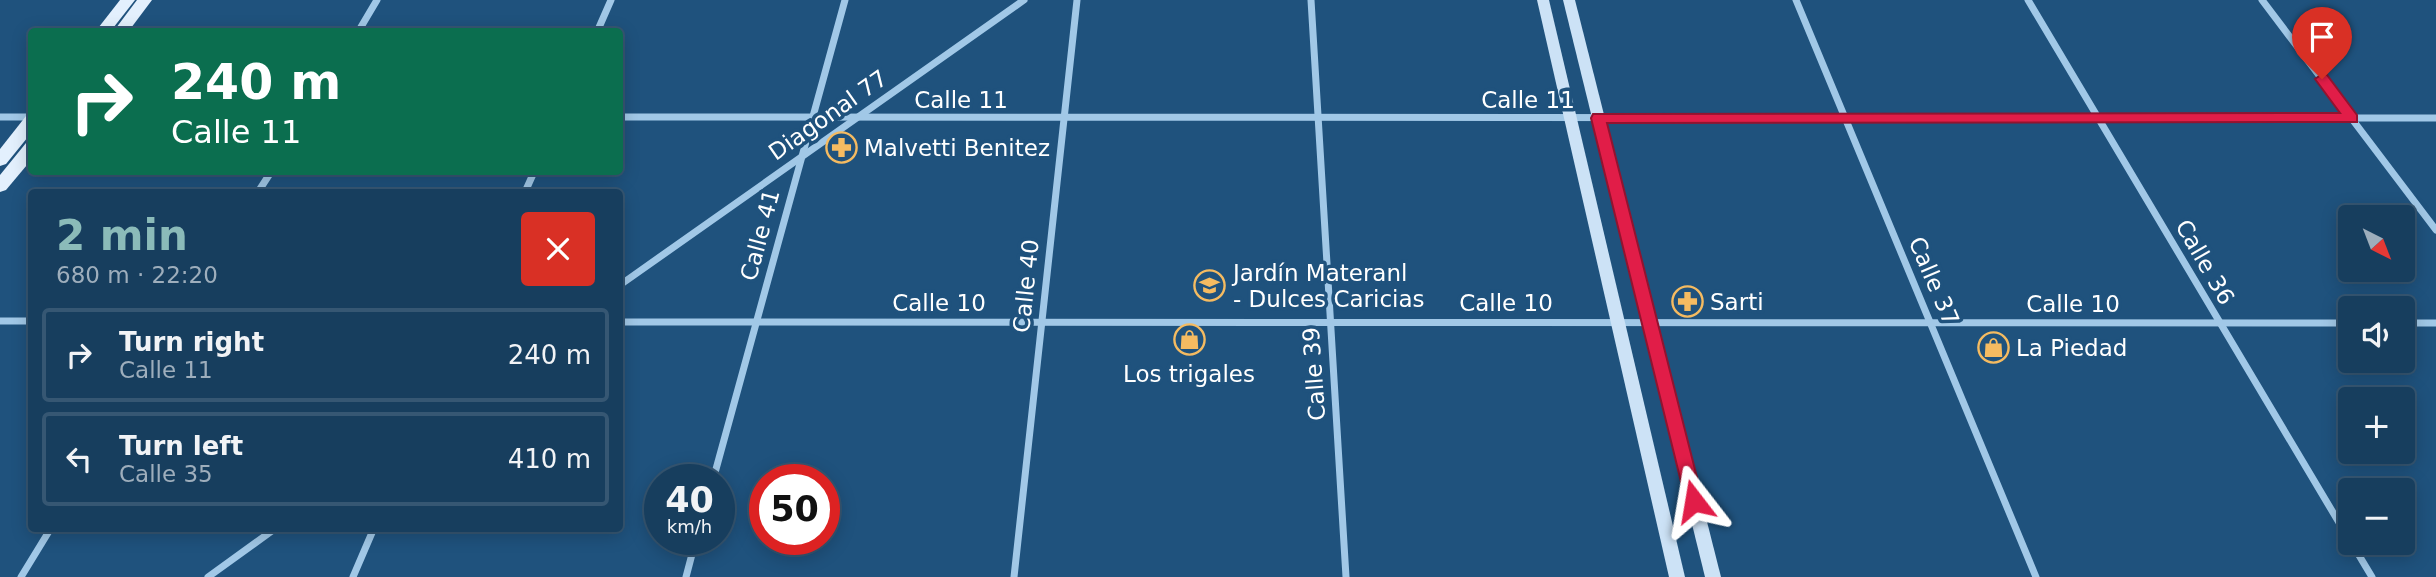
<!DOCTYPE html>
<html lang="en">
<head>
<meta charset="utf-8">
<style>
  body { margin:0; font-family:"DejaVu Sans",sans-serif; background:#244967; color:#f1f3f6; height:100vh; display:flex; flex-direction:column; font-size:26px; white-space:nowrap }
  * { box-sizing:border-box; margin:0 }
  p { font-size:23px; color:#9eaebc }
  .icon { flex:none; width:38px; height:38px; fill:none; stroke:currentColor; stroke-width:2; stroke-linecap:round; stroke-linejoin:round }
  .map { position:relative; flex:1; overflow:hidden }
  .sheet { position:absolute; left:28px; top:189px; width:595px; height:343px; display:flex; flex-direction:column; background:#173e5e; border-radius:7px; box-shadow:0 4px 18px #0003,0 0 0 2px #365773 }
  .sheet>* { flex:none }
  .guide { position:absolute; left:28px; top:28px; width:595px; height:147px; border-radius:7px; box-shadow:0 4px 18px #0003,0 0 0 2px #365773; background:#0b6e4f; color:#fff; overflow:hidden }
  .needle { width:46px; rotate:138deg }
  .buttons { position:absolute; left:2338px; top:205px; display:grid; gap:14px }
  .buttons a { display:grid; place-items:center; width:77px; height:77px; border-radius:7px; background:#173e5e; box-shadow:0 4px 18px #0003,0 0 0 2px #365773; font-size:35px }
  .speed { position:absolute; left:644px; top:464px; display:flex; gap:14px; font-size:35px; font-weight:700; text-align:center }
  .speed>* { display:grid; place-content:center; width:91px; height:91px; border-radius:50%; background:#173e5e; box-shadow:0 4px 18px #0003,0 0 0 2px #365773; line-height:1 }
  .speed small { font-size:18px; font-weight:400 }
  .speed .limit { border:10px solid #d22; background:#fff; color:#111 }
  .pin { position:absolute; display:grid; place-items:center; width:60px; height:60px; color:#fff; margin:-72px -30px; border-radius:50% 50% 50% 0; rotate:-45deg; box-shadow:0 0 7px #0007 }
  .pin .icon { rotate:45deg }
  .me { position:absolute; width:77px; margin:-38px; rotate:346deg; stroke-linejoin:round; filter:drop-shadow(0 0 5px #0008) }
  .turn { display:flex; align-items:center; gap:24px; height:147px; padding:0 28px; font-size:32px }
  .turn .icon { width:91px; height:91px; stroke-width:2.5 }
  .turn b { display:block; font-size:49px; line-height:60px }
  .round { display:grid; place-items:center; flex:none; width:74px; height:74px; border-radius:7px; background:#244967 }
  .headline { display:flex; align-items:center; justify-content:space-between; height:119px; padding:0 28px }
  h1 { font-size:42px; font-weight:800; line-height:52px; color:#8bbbb9 }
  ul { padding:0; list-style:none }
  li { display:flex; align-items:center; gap:21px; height:94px; margin:0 14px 10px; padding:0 14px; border:4px solid #365773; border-radius:7px }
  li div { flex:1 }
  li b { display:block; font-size:26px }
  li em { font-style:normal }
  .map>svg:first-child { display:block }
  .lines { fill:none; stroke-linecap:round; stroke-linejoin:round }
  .minor { stroke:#a1c8e7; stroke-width:7 }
  .secondary { fill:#cce2f6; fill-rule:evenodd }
  .primary { fill:#e3f0fd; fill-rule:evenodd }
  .route { fill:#e11d48; stroke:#92132f; stroke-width:2 }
  .labels { text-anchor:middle; stroke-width:7; stroke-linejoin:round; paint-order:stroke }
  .street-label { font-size:23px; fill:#fff; stroke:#1f527d }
  .poi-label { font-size:23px; fill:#fff; stroke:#1f527d; text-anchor:start }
</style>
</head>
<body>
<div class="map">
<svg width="2436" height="577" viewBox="0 0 2436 577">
  <rect width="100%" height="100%" fill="#1f527d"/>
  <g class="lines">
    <g class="minor">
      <polyline points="1311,0 1346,577"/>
      <polyline points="1796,0 2036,577"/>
      <polyline points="2028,0 2350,541"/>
      <polyline points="2262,0 2436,230"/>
      <polyline points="358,32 377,0"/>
      <polyline points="597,32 611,0"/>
      <polyline points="0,117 32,117"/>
      <polyline points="620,117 2436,118"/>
      <polyline points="258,192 271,172"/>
      <polyline points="525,192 534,172"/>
      <polyline points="620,285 1024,0"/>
      <polyline points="0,321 32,321"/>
      <polyline points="620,322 2350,323"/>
      <polyline points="2403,323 2436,323"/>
      <polyline points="713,480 845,0"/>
      <polyline points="2351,542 2372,577"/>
      <polyline points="21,577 51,528"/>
      <polyline points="208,577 276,528"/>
      <polyline points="353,577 374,528"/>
      <polyline points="686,577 696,539"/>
      <polyline points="1014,577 1077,0"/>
    </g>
    <g class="secondary">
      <polygon points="1537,0 1549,0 1685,577 1669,577"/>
      <polygon points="1563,0 1575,0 1721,577 1705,577"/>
    </g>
    <g class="primary">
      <polygon points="120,0 135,0 110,32 95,32"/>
      <polygon points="137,0 152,0 128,32 113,32"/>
      <polygon points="32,115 32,132 6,164 0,166 0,149 26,116"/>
      <polygon points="32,141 32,159 6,190 0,192 0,175 26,143"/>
    </g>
  </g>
  <polygon class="route" points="2322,74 2327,75 2357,115 2357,122 1607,123 1703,501 1700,506 1694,509 1687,506 1591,118 1593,114 2340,113 2315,79"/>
  <defs>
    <symbol id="pharmacy-ring" viewBox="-11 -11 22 22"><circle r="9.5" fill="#1f527d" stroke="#f5bb61" stroke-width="1.5"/><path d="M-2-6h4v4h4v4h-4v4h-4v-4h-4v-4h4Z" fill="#f5bb61"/></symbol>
    <symbol id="school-ring" viewBox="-11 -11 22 22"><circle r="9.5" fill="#1f527d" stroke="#f5bb61" stroke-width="1.5"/><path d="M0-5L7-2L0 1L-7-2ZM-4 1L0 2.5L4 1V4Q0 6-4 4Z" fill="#f5bb61"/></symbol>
    <symbol id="shop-ring" viewBox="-11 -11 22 22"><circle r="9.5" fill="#1f527d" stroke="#f5bb61" stroke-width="1.5"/><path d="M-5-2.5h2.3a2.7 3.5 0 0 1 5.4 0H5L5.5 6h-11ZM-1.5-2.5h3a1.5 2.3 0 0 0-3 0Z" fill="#f5bb61"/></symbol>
  </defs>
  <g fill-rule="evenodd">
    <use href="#pharmacy-ring" x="824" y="130" width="35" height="35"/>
    <use href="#school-ring" x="1192" y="268" width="35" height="35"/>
    <use href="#pharmacy-ring" x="1670" y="284" width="35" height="35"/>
    <use href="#shop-ring" x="1172" y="322" width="35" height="35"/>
    <use href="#shop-ring" x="1976" y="330" width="35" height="35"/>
  </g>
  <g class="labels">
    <g class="street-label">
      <text x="961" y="108">Calle 11</text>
      <text x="1528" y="108">Calle 11</text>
      <text transform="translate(828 115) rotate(-35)" y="8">Diagonal 77</text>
      <text transform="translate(760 235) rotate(-75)" y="8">Calle 41</text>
      <text transform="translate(2205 262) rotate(60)" y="8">Calle 36</text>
      <text transform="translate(1934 281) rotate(67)" y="8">Calle 37</text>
      <text transform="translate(1026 286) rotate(-84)" y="8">Calle 40</text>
      <text x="939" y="311">Calle 10</text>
      <text x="1506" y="311">Calle 10</text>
      <text x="2073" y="312">Calle 10</text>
      <text transform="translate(1314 374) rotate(-94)" y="8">Calle 39</text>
    </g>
    <g class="poi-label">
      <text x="864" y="156">Malvetti Benitez</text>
      <text x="1233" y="281">Jardín Materanl<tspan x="1233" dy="26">- Dulces Caricias</tspan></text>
      <text x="1710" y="310">Sarti</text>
      <text x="2016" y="356">La Piedad</text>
      <text x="1189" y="382" text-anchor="middle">Los trigales</text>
    </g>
  </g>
</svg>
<div class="buttons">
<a><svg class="needle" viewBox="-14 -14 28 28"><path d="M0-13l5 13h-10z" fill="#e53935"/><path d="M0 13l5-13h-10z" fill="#9eaebc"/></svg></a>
<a><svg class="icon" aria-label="sound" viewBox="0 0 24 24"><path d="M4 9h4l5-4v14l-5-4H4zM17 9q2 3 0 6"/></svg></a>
<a>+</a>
<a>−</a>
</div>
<div class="speed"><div>40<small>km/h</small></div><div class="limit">50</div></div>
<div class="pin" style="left:2322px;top:79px;background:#d93025"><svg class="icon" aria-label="arrive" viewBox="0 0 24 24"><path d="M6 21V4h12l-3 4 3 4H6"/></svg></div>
<svg class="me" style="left:1694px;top:501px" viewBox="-20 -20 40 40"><path d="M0-17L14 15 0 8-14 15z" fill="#e11d48" stroke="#fff" stroke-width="4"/></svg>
<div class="guide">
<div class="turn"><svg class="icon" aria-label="right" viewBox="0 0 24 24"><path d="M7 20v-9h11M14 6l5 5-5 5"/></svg><div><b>240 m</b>Calle 11</div></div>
</div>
<section class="sheet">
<div class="headline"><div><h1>2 min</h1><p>680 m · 22:20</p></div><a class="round" style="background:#d93025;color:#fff"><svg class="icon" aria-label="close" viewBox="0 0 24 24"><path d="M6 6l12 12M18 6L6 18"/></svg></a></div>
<ul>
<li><svg class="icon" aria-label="right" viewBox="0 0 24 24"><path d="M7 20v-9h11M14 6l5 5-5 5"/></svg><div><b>Turn right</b><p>Calle 11</p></div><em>240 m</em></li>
<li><svg class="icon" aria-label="left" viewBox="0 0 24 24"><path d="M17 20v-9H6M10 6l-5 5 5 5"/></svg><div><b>Turn left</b><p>Calle 35</p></div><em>410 m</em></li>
</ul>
</section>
</div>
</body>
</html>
